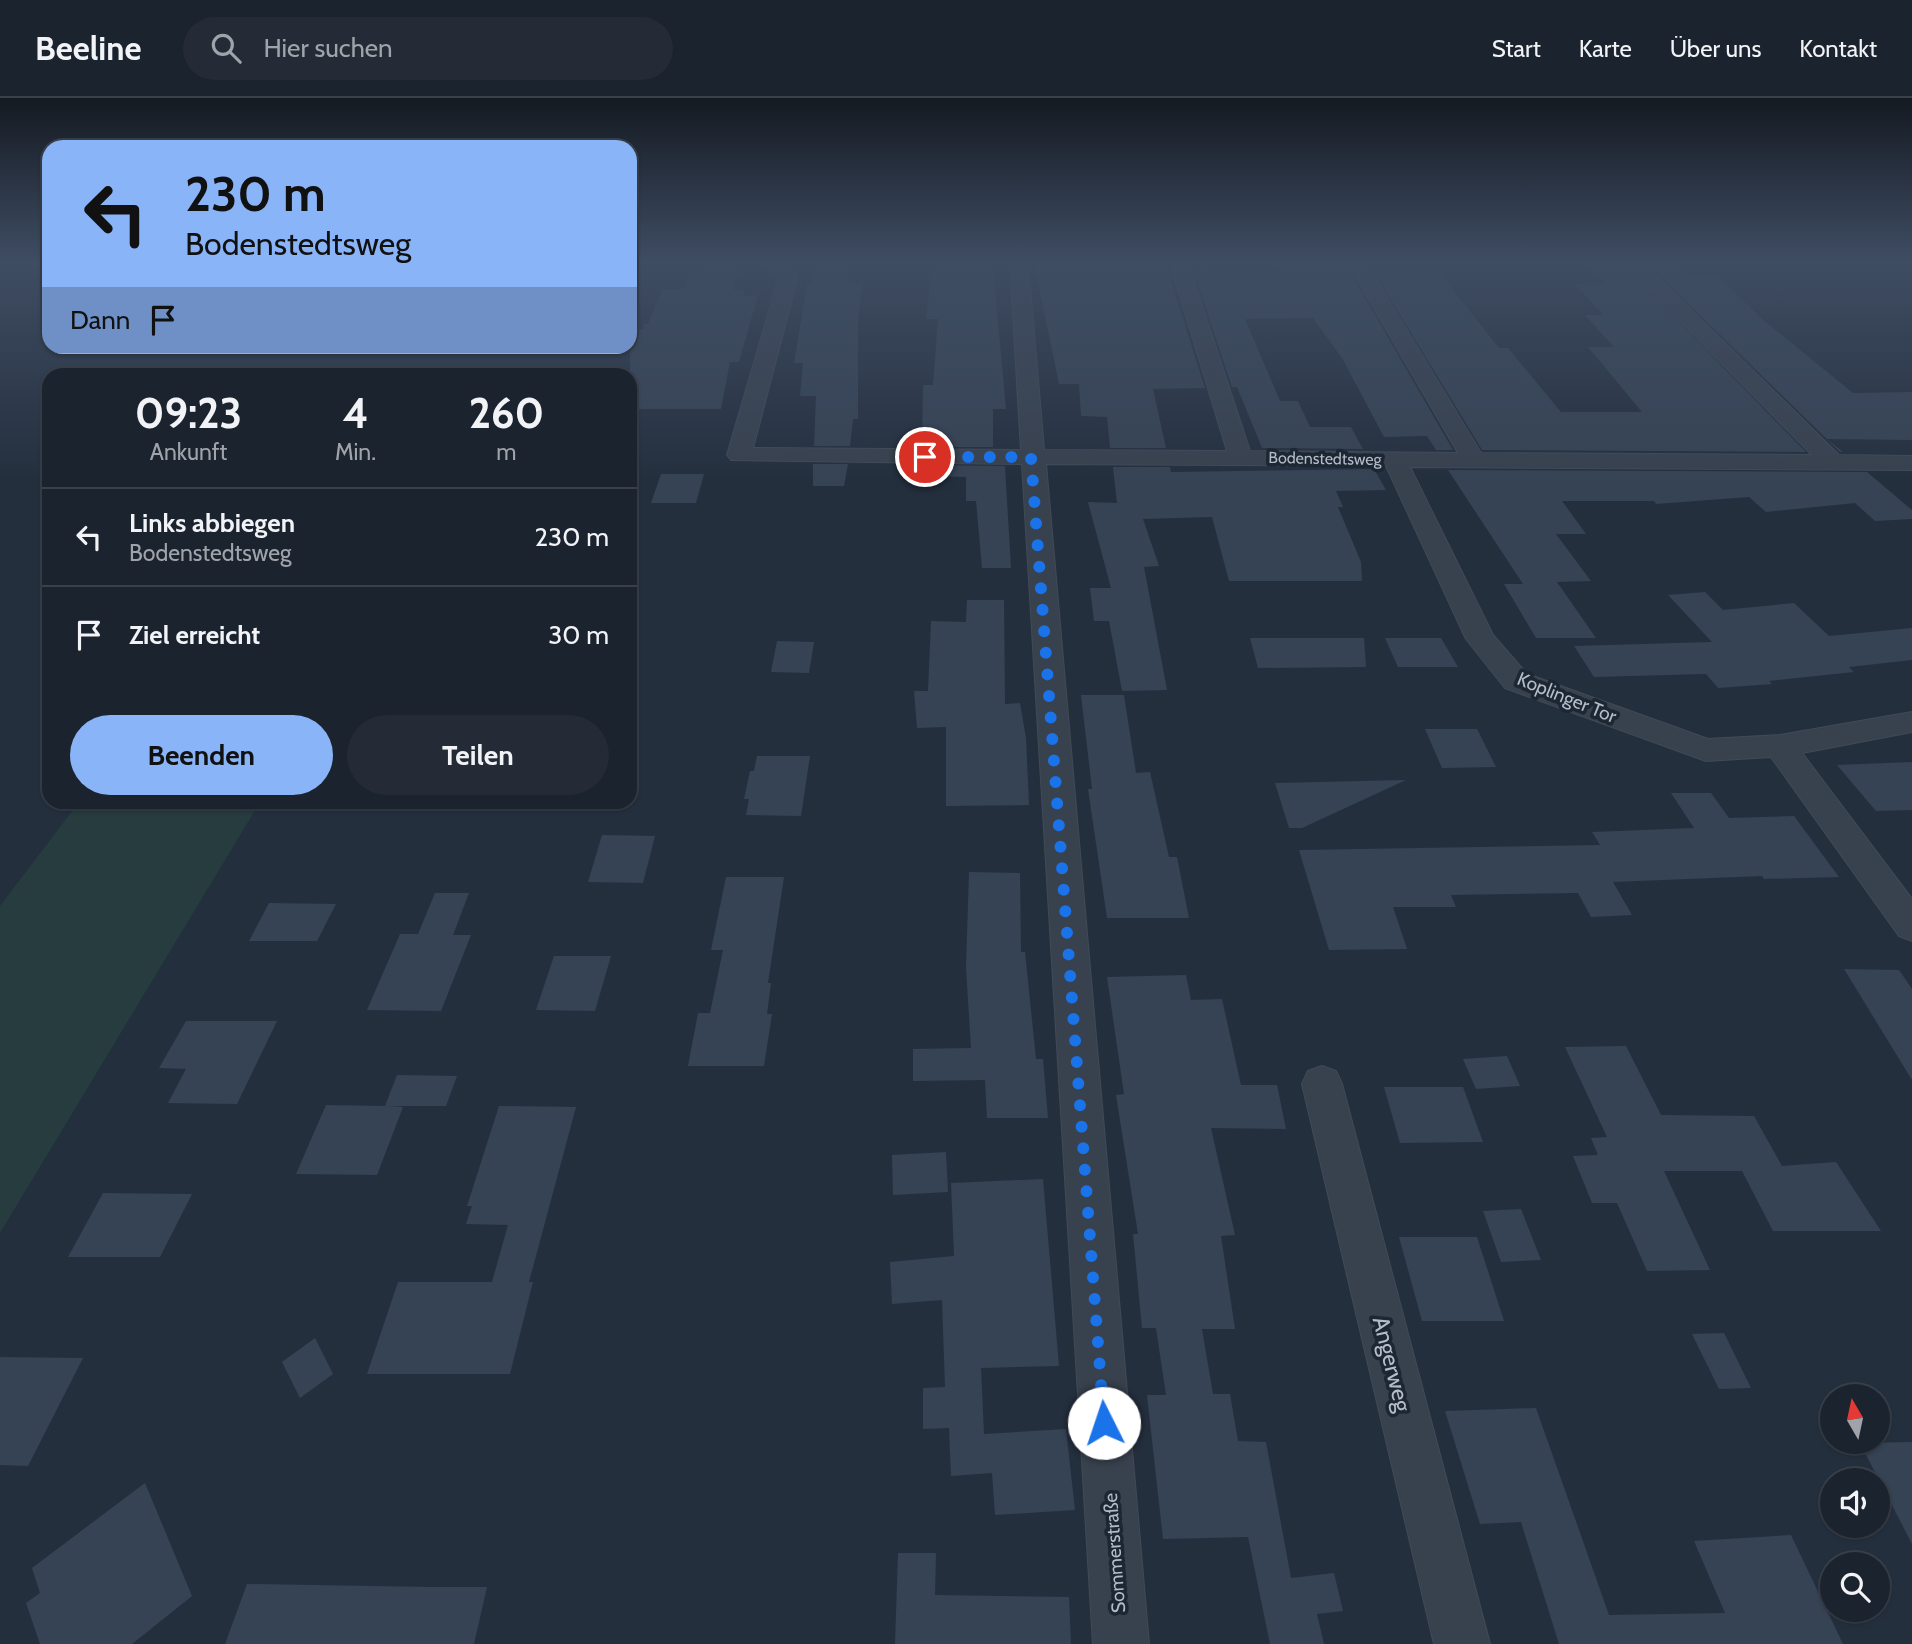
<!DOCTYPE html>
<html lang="de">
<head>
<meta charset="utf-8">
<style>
  body { margin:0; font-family:Cabin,sans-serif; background:#242b36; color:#f1f3f6; height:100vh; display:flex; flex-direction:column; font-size:26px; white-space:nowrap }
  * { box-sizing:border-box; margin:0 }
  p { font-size:23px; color:#a0a4aa }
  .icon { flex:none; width:38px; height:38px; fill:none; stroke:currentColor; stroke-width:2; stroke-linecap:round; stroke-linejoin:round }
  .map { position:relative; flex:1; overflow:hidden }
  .details { position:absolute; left:42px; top:270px; width:595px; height:441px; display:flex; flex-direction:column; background:#1b232e; border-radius:21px; box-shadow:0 2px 5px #0004,0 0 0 2px #39404a }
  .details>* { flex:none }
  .guide { position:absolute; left:42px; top:42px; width:595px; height:214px; border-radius:21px; box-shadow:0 2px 5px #0004,0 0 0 2px #39404a; background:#8ab4f8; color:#111; overflow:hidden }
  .needle { width:46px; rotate:351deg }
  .fabs { position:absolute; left:1820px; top:1286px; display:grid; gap:14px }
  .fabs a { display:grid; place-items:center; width:70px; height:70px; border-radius:50%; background:#1b232e; box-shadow:0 2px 5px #0004,0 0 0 2px #39404a; font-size:35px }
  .pin { position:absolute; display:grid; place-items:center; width:60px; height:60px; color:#fff; margin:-30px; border:4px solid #fff; border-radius:50%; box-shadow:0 2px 7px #0007 }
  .me { position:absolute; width:77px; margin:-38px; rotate:356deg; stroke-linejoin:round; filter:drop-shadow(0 0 5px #0008) }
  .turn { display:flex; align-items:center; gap:24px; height:147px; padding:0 28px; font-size:32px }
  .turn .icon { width:91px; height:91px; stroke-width:2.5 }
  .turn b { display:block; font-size:49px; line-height:60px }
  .then { display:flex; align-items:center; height:66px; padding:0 28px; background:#0003; gap:14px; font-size:26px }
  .eta { display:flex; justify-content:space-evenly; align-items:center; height:119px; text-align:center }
  .eta b { font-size:42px; font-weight:800; line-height:49px }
  .primary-button { display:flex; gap:14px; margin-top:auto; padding:14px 28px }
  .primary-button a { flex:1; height:80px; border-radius:42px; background:#8ab4f8; color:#111; font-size:28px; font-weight:800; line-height:80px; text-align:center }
  .primary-button a+a { background:#242b36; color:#f1f3f6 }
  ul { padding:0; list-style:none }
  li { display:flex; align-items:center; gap:21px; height:98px; padding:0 28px; border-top:2px solid #39404a }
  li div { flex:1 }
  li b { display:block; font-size:26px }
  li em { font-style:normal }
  header { display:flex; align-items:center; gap:42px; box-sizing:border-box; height:98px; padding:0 35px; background:#1b232e; border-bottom:2px solid #39404a }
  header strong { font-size:33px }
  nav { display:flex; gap:38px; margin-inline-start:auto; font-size:24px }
  .search { width:490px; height:63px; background:#242b36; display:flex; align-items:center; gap:18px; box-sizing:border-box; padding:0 24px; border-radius:38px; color:#a0a4aa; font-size:26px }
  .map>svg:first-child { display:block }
  .green { fill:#263c3f }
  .building { fill:#364354 }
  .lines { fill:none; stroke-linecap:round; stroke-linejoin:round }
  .minor-casing { stroke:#414a57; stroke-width:2 }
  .minor { fill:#38414e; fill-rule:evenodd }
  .route { stroke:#1a73e8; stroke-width:12; stroke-dasharray:0 21.6 }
  .labels { text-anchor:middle; stroke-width:7; stroke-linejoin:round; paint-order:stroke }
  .far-street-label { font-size:16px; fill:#b4bcc9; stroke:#1d2633 }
  .street-label { font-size:19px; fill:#b4bcc9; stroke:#1d2633 }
  .near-street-label { font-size:23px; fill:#b4bcc9; stroke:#1d2633 }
</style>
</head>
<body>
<header>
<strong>Beeline</strong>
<div class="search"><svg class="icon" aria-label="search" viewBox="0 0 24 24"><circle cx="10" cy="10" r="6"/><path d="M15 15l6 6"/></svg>Hier suchen</div>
<nav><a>Start</a><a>Karte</a><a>Über uns</a><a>Kontakt</a></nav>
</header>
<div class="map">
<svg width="1912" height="1546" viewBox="0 0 1912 1546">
  <rect width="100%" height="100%" fill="#242f3e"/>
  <polygon class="green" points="79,704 260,704 0,1135 0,808"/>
  <g class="building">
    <polygon points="739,165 734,192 744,192 743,198 758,197 739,264 730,264 721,311 630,311 630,232 643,231 644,226 648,226 662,191 686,191 690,174 705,174 707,166"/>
    <polygon points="814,165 848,165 847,185 863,185 858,222 858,321 853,321 850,348 814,348 816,298 800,298 803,265 794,265 807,186 812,186"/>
    <polygon points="1034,165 1165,165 1205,290 1153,291 1166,350 1110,350 1107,319 1081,318 1079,286 1059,286"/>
    <polygon points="1586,165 1621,165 1806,354 1482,352 1375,175 1439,174 1499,250 1508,250 1561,314 1642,314 1588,249 1614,249 1585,217 1603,217 1575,186 1607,186"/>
    <polygon points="1647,165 1675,165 1690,179 1718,179 1768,226 1853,295 1912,294 1912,342 1827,341 1843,354 1840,354"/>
    <polygon points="1275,166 1342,166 1351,176 1453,352 1436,352 1427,338 1384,339 1342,260 1313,220 1245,221 1280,303 1298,303 1310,329 1351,329 1363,351 1262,350 1237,289 1232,289 1193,171 1211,171 1214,176 1279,174"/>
    <polygon points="932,169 993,170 1006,311 993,311 993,349 922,349 923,287 933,287 938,221 926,221"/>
    <polygon points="813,366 848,366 844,388 813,388"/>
    <polygon points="920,367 1005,368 1011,470 982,470 976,403 966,403 966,379 919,378"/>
    <polygon points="1113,369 1170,369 1171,374 1374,371 1386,392 1336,393 1343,409 1338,409 1361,464 1362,483 1229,483 1212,419 1143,421 1159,468 1144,469 1167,592 1122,593 1109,523 1094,523 1090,490 1111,490 1088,404 1117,405"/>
    <polygon points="1448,372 1867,374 1912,412 1912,421 1875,423 1855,405 1766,414 1749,399 1656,406 1654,403 1562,403 1586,436 1556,436 1591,483 1557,484 1596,540 1536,540 1504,486 1523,486"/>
    <polygon points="661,376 704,376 696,405 651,405"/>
    <polygon points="1705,494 1723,512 1794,505 1829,538 1912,530 1912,562 1849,569 1854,574 1769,583 1772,586 1718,590 1706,576 1594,579 1574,548 1712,544 1668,497"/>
    <polygon points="967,502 1004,502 1005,606 1020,605 1026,640 1029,707 946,708 946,629 917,630 914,593 928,593 931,523 966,524"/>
    <polygon points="1250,540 1364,540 1366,569 1258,570"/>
    <polygon points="1385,540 1441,540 1458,569 1398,569"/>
    <polygon points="777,543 814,544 809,575 771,574"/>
    <polygon points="1081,597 1124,597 1136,675 1150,674 1169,759 1177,759 1189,820 1107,820 1088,691 1092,691"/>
    <polygon points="1425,631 1477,631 1496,669 1442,670"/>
    <polygon points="757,658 810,658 801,718 746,717 749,701 744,701 750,673 754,673"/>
    <polygon points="1912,664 1912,712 1876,713 1837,667"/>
    <polygon points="1406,682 1302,730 1289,730 1275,685"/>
    <polygon points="1671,695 1711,695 1729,720 1794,718 1839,779 1764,781 1762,778 1613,784 1632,817 1591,819 1578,795 1451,797 1456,809 1393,809 1407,851 1329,852 1299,752 1600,747 1592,734 1694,730"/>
    <polygon points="602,737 655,738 643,785 588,784"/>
    <polygon points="969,774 1020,775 1021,854 1025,854 1036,961 1043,961 1048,1020 987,1020 985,982 913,983 913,951 971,950 966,870"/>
    <polygon points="726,779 784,779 768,885 771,885 767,916 772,916 764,968 688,968 698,915 710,915 723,852 711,852"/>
    <polygon points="435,795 469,795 453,837 471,837 441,913 367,912 400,836 418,836"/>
    <polygon points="269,805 336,806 317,843 249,843"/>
    <polygon points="554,858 611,858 595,913 536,912"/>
    <polygon points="1844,871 1899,872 1912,891 1912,982"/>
    <polygon points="1186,877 1191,902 1222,901 1241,987 1277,987 1286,1031 1211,1030 1235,1137 1221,1138 1235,1231 1202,1231 1213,1296 1230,1296 1238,1343 1266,1344 1291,1480 1334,1475 1343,1513 1317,1516 1324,1546 1270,1546 1248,1439 1163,1441 1147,1297 1166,1297 1156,1230 1142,1230 1133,1136 1138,1136 1116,997 1124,996 1107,879"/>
    <polygon points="186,923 277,923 237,1006 168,1005 186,971 159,970"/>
    <polygon points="1626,948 1661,1017 1754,1018 1782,1068 1836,1064 1881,1133 1773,1133 1742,1073 1664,1073 1710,1172 1647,1173 1617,1105 1592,1105 1573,1058 1598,1057 1591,1040 1607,1039 1565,949"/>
    <polygon points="1507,958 1520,988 1476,991 1463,961"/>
    <polygon points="397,977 457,978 446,1008 386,1008 403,1009 377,1077 296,1076 326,1007 385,1008"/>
    <polygon points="1384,989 1463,989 1483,1044 1400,1045"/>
    <polygon points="499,1008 576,1009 529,1184 533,1184 510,1276 367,1276 398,1184 492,1184 508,1127 466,1126 472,1108 467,1108"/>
    <polygon points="946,1054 948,1094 893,1097 892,1057"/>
    <polygon points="1043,1081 1059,1268 981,1270 984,1336 1066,1331 1075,1412 995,1417 992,1375 951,1378 949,1330 923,1331 923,1290 945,1289 942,1202 892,1206 890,1164 954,1158 951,1085"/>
    <polygon points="103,1095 192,1096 160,1159 68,1159"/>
    <polygon points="1521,1111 1541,1162 1501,1164 1483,1113"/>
    <polygon points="1399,1139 1477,1139 1504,1223 1422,1223"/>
    <polygon points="1724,1235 1751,1290 1719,1291 1692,1236"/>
    <polygon points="315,1240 333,1276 300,1300 282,1264"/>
    <polygon points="0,1259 83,1260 28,1368 0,1367"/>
    <polygon points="1536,1310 1609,1517 1725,1515 1694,1443 1791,1437 1843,1546 1559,1546 1521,1424 1480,1426 1445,1313"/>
    <polygon points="1912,1344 1912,1446 1860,1345"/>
    <polygon points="145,1385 192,1498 132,1546 40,1546 26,1505 40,1495 32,1470"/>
    <polygon points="898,1455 936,1455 935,1497 1069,1499 1071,1546 895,1546"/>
    <polygon points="247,1486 432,1489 487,1489 474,1546 225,1546"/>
  </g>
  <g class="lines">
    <defs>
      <g id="minor">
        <polygon points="763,165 784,165 798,178 753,350 1021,352 1010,165 1028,165 1044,352 1227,353 1170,165 1188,165 1250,353 1458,355 1348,165 1366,165 1481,355 1812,357 1623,165 1643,165 1839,357 1912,358 1912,372 1410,369 1493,537 1527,576 1708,641 1780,637 1912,614 1912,634 1802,655 1912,801 1912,843 1899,838 1771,659 1706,663 1505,590 1466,541 1386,368 1046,366 1149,1546 1093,1546 1022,366 731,362 727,357 779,179"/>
        <polygon points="1322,968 1336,973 1342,986 1490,1546 1434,1546 1302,986 1308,973"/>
      </g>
    </defs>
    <use href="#minor" class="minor-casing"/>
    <use href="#minor" class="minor"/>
  </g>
  <linearGradient id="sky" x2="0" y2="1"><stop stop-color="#141a22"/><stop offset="0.43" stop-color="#3f4d63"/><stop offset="1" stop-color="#3f4d63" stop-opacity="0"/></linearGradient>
  <rect width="1912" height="382" fill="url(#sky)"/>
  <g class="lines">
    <polyline class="route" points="925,359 1031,359 1104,1325"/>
  </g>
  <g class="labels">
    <g class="far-street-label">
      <text transform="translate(1325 360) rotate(1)" y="6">Bodenstedtsweg</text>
    </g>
    <g class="street-label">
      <text transform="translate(1567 599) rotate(22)" y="7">Koplinger Tor</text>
      <text transform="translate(1114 1455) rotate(-94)" y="7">Sommerstraße</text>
    </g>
    <g class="near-street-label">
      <text transform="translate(1392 1266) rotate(76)" y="8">Angerweg</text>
    </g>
  </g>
</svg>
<div class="fabs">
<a><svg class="needle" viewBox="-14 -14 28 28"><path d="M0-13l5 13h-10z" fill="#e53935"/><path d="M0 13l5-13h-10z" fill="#a0a4aa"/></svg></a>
<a><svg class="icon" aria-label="sound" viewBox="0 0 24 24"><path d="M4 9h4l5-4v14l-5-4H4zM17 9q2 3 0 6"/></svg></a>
<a><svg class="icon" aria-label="search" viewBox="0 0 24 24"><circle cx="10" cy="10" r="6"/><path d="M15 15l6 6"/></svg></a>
</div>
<div class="pin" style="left:925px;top:359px;background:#d93025"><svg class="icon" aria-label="arrive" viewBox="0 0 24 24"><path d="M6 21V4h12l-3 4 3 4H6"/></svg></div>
<svg class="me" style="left:1104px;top:1325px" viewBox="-20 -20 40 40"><circle r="19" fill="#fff"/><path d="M0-13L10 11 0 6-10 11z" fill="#1a73e8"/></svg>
<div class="guide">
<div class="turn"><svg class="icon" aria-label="left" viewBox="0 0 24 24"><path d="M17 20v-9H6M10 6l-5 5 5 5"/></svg><div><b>230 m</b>Bodenstedtsweg</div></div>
<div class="then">Dann<svg class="icon" aria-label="arrive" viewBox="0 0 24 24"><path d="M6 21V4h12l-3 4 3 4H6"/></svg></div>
</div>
<section class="details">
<div class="eta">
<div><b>09:23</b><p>Ankunft</p></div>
<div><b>4</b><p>Min.</p></div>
<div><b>260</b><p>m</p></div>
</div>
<ul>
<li><svg class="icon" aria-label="left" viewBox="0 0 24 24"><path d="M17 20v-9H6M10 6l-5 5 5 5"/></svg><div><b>Links abbiegen</b><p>Bodenstedtsweg</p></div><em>230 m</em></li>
<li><svg class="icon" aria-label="arrive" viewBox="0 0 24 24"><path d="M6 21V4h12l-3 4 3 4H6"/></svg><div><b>Ziel erreicht</b></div><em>30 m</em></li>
</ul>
<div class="primary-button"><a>Beenden</a><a>Teilen</a></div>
</section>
</div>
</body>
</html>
